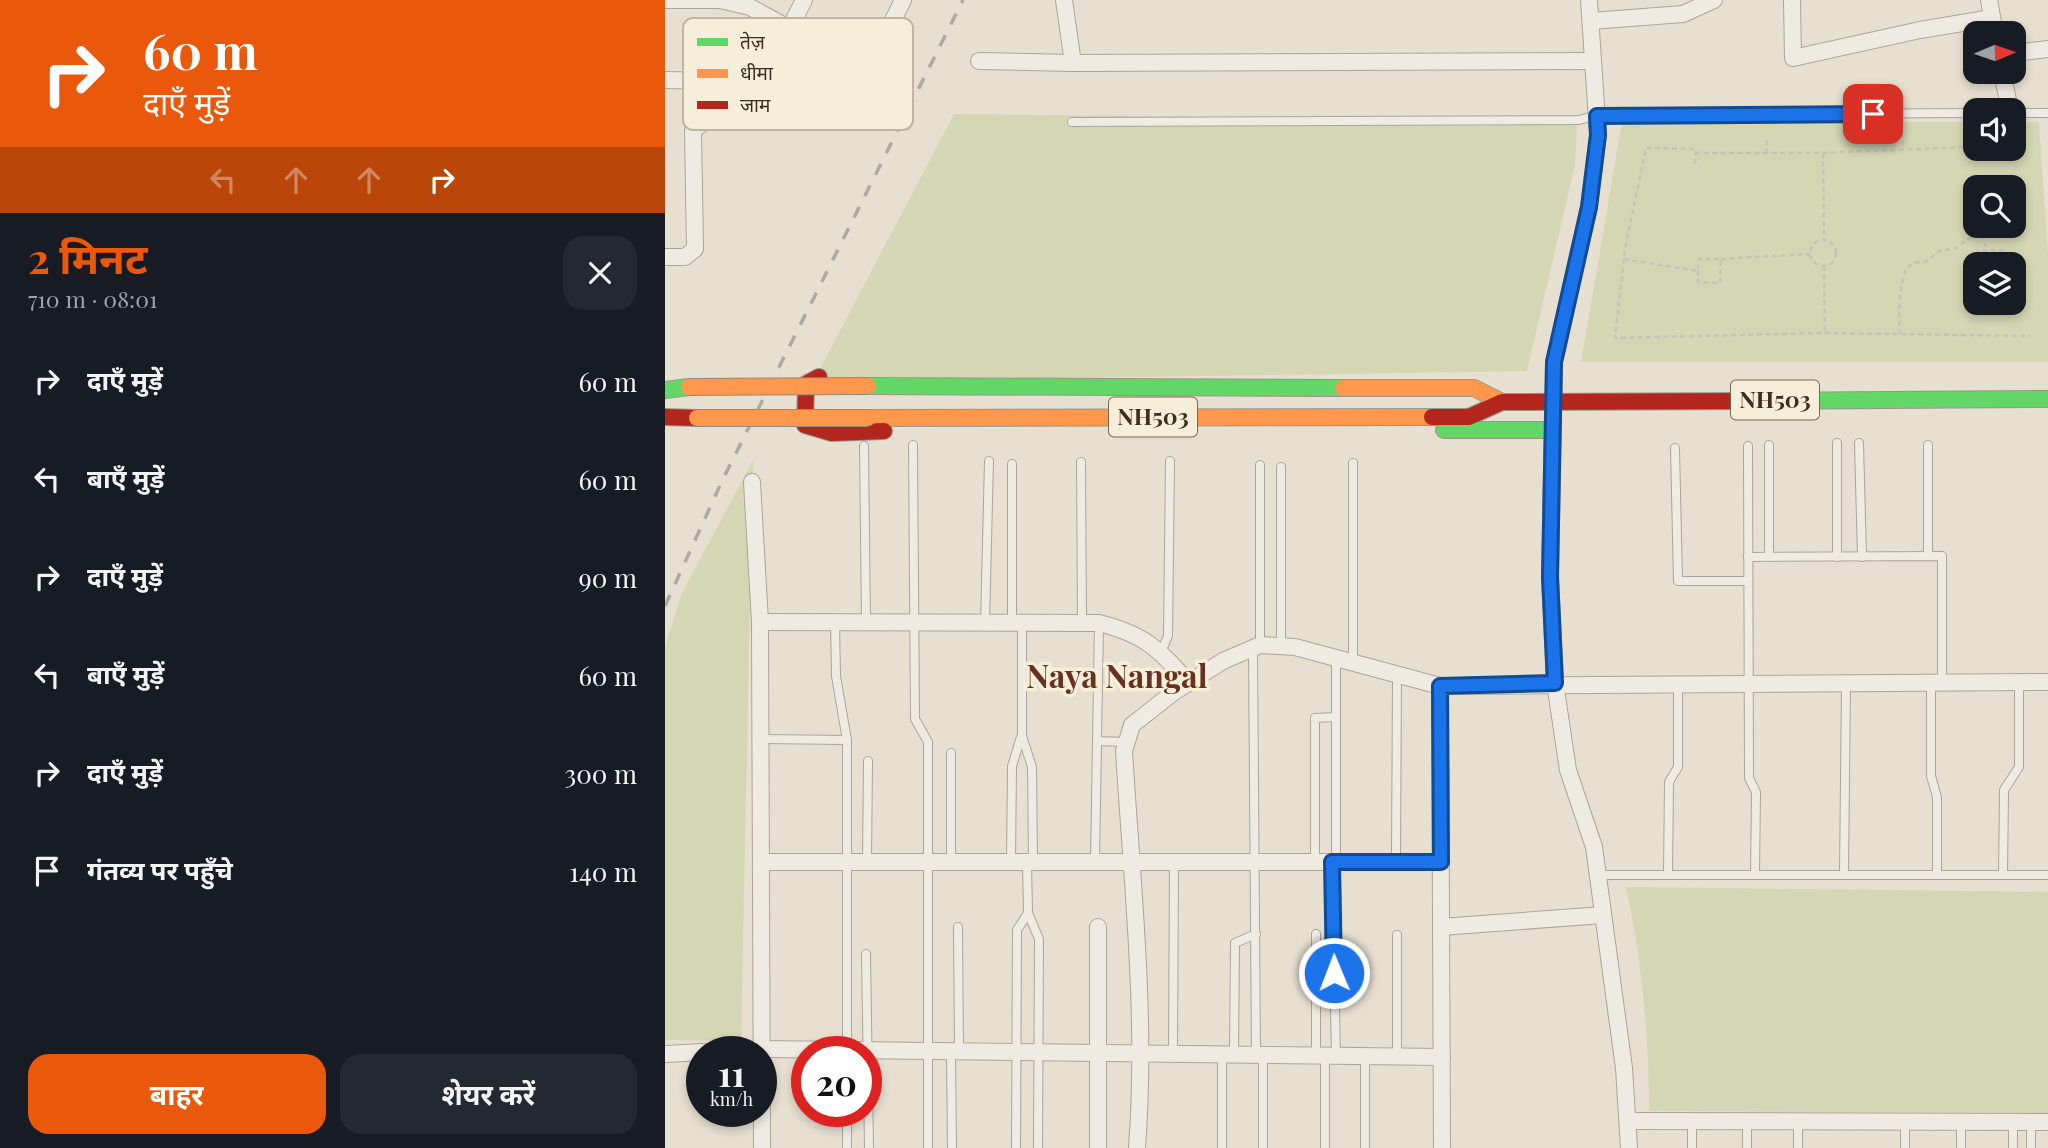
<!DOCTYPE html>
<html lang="hi">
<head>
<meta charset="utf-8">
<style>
  body { margin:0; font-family:"Playfair Display","Noto Sans Devanagari",serif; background:#242831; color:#f1f3f6; height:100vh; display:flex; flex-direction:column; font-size:26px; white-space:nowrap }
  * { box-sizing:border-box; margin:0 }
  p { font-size:23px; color:#9ea1a6 }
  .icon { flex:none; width:38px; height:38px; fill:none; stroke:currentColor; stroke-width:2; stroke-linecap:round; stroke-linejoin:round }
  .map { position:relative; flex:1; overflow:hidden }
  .details { display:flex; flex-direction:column; background:#171b24; width:665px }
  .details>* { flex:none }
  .hud { background:#ea580c; color:#fff; overflow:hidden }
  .needle { width:46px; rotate:88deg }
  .fabs { position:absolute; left:1298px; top:21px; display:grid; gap:14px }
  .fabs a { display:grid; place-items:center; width:63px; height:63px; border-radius:14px; background:#171b24; box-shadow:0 4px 10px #0003; font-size:35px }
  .speed { position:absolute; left:21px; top:1036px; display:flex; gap:14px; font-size:35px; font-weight:700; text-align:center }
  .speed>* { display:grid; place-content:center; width:91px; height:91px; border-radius:50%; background:#171b24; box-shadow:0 4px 10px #0003; line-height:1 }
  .speed small { font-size:18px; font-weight:400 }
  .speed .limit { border:10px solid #d22; background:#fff; color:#111 }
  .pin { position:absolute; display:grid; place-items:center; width:60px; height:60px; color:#fff; margin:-30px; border-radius:14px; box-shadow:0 4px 10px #0006 }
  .me { position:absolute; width:77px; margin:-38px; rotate:359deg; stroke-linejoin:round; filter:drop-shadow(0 0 5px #0008) }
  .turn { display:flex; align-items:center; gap:24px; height:147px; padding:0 28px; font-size:32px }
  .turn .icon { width:91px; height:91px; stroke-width:2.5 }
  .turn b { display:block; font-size:49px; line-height:60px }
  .lanes { display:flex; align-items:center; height:66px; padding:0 28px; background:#0003; justify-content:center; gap:35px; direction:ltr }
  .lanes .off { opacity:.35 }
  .round { display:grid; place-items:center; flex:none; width:74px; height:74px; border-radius:21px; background:#242831 }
  .headline { display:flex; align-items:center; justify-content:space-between; height:119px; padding:0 28px }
  h1 { font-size:42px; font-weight:700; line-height:52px; color:#ea580c }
  .cta { display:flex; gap:14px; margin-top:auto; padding:14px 28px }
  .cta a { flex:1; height:80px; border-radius:21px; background:#ea580c; color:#fff; font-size:28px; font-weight:700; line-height:80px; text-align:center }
  .cta a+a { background:#242831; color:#f1f3f6 }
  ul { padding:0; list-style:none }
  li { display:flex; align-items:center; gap:21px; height:98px; padding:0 28px }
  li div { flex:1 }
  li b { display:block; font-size:26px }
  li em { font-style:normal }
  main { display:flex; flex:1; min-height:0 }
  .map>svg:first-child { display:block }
  .green { fill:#d5d6b4; fill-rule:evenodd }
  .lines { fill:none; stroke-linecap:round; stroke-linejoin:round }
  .lane-casing { stroke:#aca59a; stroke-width:10 }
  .street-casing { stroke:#aca59a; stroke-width:18 }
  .fast-casing { stroke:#9c958a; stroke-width:18 }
  .slow-casing { stroke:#9c958a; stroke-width:18 }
  .jam-casing { stroke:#9c958a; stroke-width:18 }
  .path { stroke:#c8c2b9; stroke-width:2.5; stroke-dasharray:5 3.5; stroke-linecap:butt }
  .lane { stroke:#efebe3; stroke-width:8 }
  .street { stroke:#efebe3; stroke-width:16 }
  .fast { stroke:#63d668; stroke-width:16 }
  .slow { stroke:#ff974d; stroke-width:16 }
  .jam { stroke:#b3261e; stroke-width:16 }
  .rail { stroke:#aeaaa3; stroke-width:3.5; stroke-dasharray:12 12; stroke-linecap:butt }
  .slow-bridge-casing { stroke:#928b80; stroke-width:18; stroke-linecap:butt }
  .slow-bridge { stroke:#ff974d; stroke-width:16 }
  .route-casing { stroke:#114b97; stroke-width:18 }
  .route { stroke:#1a73e8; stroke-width:12 }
  .labels { text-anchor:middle; stroke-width:7; stroke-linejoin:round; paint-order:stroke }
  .shield { fill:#f6eed9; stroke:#746858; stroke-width:2 }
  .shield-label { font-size:23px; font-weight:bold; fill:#3c2f21 }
  .district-label { font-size:32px; font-weight:bold; fill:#683121; stroke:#f6eed9 }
  .key { fill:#f6eed9; stroke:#beb5a2; stroke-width:2 }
  .key-label { font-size:19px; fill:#3c2f21 }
</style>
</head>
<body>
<main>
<section class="details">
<div class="hud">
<div class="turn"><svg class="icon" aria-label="right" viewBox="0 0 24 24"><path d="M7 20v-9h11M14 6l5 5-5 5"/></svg><div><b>60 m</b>दाएँ मुड़ें</div></div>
<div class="lanes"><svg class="icon off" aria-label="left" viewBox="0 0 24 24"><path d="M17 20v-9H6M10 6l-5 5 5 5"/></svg><svg class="icon off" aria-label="ahead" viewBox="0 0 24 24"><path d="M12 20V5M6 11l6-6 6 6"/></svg><svg class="icon off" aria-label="ahead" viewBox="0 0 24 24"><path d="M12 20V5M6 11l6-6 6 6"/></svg><svg class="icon" aria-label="right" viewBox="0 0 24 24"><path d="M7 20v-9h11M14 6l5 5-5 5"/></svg></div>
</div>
<div class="headline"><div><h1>2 मिनट</h1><p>710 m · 08:01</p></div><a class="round"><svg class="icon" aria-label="close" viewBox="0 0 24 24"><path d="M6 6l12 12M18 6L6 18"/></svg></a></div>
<ul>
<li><svg class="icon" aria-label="right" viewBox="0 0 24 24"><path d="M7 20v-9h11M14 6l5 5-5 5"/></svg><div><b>दाएँ मुड़ें</b></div><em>60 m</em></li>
<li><svg class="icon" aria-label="left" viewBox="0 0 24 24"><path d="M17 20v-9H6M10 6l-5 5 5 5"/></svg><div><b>बाएँ मुड़ें</b></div><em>60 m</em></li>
<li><svg class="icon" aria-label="right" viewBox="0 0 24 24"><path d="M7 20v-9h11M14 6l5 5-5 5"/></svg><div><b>दाएँ मुड़ें</b></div><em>90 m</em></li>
<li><svg class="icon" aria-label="left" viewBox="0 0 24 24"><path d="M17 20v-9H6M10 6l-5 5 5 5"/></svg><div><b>बाएँ मुड़ें</b></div><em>60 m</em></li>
<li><svg class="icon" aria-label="right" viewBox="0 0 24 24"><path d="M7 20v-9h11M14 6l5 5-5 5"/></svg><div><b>दाएँ मुड़ें</b></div><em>300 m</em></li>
<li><svg class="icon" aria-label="arrive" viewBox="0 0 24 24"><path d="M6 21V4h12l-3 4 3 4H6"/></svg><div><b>गंतव्य पर पहुँचे</b></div><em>140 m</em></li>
</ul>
<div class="cta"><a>बाहर</a><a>शेयर करें</a></div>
</section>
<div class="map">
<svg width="1383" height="1148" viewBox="0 0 1383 1148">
  <rect width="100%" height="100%" fill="#e7e0d1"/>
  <g class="green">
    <polygon points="289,114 912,121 910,165 862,371 148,382"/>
    <path d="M957 122H1311V149H1349V122H1374L1383 254V362H916ZM1311 187H1349V226H1311ZM1311 264H1349V303H1311Z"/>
    <polygon points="88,460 76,1041 0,1040 0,647 16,595"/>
    <path d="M961 887 1383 892V1113L984 1111C984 1034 977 963 961 887Z"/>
  </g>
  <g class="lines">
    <defs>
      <g id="lane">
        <polyline points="1349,113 1383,113"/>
        <polyline points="407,122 914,120 932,115 1311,113"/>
        <polyline points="1172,443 1172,557"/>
        <polyline points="1194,443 1197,557"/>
        <polyline points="248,445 250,719 263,742 263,1148"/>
        <polyline points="1263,445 1263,556"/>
        <polyline points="199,446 201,623"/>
        <polyline points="1083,446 1084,778 1091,792 1090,875"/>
        <polyline points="1010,448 1013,581 1083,581"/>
        <polyline points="416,462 417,623"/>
        <polyline points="688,463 688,664"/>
        <polyline points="347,464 347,625"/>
        <polyline points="595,465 595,645"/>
        <polyline points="1083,557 1277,556 1277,682"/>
        <polyline points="1104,557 1104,445"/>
        <polyline points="170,623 171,676 182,740"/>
        <polyline points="320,624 324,461"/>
        <polyline points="357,624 357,736 367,767 368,862"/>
        <polyline points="616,646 616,467"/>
        <polyline points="588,648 591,1055"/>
        <polyline points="496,652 503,636 505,461"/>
        <polyline points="1266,682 1266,776 1272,797 1272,875"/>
        <polyline points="96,739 182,740 182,1052"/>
        <polyline points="432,741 462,742"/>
        <polyline points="286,753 286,862"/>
        <polyline points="202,862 203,761"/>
        <polyline points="346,862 347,766 356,737"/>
        <polyline points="362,862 363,913 374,939 373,1148"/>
        <polyline points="430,862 434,623"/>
        <polyline points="650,862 650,718 671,717"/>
        <polyline points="667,862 671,1056"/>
        <polyline points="671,862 671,659"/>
        <polyline points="731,862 732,676"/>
        <polyline points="933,875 1383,875"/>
        <polyline points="1003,875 1004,782 1013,767 1013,684"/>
        <polyline points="1179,875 1181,683"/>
        <polyline points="1338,875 1339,790 1354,767 1354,682"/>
        <polyline points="293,927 294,1052"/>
        <polyline points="732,935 732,1056"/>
        <polyline points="201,954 204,1148"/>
        <polyline points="286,1051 287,1148"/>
        <polyline points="508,1054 509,862"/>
        <polyline points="569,1055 570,943 591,934"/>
        <polyline points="598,1055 598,1148"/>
        <polyline points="651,1056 651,934"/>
        <polyline points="1240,1122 1240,1148"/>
        <polyline points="1296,1122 1296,1148"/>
        <polyline points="1366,1122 1366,1148"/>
        <polyline points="182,1148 182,1111"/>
        <polyline points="351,1148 352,930 363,913"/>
        <polyline points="557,1148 557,1054"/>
        <polyline points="660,1148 660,1056"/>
        <polyline points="700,1148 700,1056"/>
        <polyline points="1027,1148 1027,1122"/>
        <polyline points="1082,1148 1082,1122"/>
        <polyline points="1133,1148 1133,1122"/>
        <polyline points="1348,1148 1348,1122"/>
      </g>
      <g id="street">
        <polyline points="0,0 55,0 85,7 203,72"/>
        <polyline points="399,0 408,63"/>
        <polyline points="924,0 933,135 924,207 889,362 885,577 890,683 903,770 929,847 959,1068 964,1148"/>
        <polyline points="1127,0 1128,58 1255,30 1327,18"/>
        <polyline points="1324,0 1330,33"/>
        <polyline points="926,21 1018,14 1049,0"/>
        <polyline points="1349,53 1383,49"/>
        <polyline points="314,61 408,63 928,61"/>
        <polyline points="1337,72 1345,110"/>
        <polyline points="0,80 97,82 139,0"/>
        <polyline points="0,257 20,257 30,249 28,130 41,121 178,122 238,0"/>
        <polyline points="87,482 95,622 97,1148"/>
        <path d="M95 622 434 623C481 635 492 648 524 683"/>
        <polyline points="775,686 777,1148"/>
        <polyline points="96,862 776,862"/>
        <polyline points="433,927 433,1148"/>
        <polyline points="776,927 938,915"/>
        <polyline points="43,1052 97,1049 777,1057"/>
        <polyline points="0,1054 37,1052"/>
        <polyline points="964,1121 1383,1122"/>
        <path d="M472 1148C482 1016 467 883 459 751L467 725 509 692 558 661 595 645 630 647 775 686 1383 682"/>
      </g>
      <g id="fast">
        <polyline points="203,386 678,388"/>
        <polyline points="0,390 24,387"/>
        <polyline points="1085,401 1383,399"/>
        <polyline points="779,430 887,430"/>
      </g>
      <g id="slow">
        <polyline points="678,388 809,388 837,402"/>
        <polyline points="203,418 767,417"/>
      </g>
      <g id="jam">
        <polyline points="154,377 141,384 140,425 167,433 219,431"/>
        <polyline points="0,417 32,418"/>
        <polyline points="767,417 804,417 837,402 1085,401"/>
      </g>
    </defs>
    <use href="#lane" class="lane-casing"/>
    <use href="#street" class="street-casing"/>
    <use href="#fast" class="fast-casing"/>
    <use href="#slow" class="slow-casing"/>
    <use href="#jam" class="jam-casing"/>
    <g class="path">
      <polyline points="1236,124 1238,149"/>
      <polyline points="1102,140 1102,153"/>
      <polyline points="1030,153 1158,153 1301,147"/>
      <polyline points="1158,153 1159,240"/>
      <polyline points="1030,164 1031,149 981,148 960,249 950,338 1157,333 1365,336"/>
      <circle cx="1158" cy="253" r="13"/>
      <polyline points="959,259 1033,271 1034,259 1056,259 1055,283 1033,282 1033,271"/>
      <polyline points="1056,259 1145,254"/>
      <polyline points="1314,264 1313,251 1339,250 1339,264"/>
      <polyline points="1159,266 1160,333"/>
      <path d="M1235 334C1234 312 1233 290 1241 270L1248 263 1262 261 1274 251 1291 248 1312 233 1317 234 1322 251"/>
    </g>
    <use href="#lane" class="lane"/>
    <use href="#street" class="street"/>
    <use href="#fast" class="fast"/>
    <use href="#slow" class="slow"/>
    <use href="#jam" class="jam"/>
    <polyline class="rail" points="0,606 57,481 298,0"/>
    <defs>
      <g id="slow-bridge">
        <polyline points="24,387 203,386"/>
        <polyline points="32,418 203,418"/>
      </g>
    </defs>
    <use href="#slow-bridge" class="slow-bridge-casing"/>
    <use href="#slow-bridge" class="slow-bridge"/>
  </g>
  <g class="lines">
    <defs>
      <polyline id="route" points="669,973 667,862 776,862 775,686 890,683 885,577 889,362 924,207 933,135 932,116 1208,114"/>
    </defs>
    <use href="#route" class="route-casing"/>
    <use href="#route" class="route"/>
  </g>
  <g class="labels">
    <g class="shield">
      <rect x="1066" y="380.5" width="88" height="39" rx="5"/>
      <rect x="444" y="397.5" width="88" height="39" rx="5"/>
    </g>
    <g class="shield-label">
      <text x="1110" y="408">NH503</text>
      <text x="488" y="425">NH503</text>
    </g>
    <g class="district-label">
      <text x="452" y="688">Naya Nangal</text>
    </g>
  </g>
  <rect x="18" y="18" width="230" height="112" rx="10" class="key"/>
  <rect x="32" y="38" width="31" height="8" fill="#63d668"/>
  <rect x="32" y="69" width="31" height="9" fill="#ff974d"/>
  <rect x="32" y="101" width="31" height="8" fill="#b3261e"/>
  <g class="key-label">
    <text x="75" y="49">तेज़</text>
    <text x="75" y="80">धीमा</text>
    <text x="75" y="112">जाम</text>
  </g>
</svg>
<div class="fabs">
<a><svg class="needle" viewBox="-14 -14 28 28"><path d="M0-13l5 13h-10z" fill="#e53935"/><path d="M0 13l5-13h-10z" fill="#9ea1a6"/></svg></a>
<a><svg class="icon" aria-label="sound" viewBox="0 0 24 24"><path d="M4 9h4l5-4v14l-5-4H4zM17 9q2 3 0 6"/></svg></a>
<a><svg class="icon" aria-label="search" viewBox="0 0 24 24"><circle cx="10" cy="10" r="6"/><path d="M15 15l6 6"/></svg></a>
<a><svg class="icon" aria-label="layers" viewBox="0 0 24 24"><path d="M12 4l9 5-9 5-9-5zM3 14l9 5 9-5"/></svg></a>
</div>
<div class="speed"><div>11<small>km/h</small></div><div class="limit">20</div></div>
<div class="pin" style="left:1208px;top:114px;background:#d93025"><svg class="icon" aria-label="arrive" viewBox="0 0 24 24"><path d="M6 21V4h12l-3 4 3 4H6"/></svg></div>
<svg class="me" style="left:669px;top:973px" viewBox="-20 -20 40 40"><circle r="17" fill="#1a73e8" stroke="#fff" stroke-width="3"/><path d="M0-11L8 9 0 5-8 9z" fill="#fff"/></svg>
</div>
</main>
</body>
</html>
